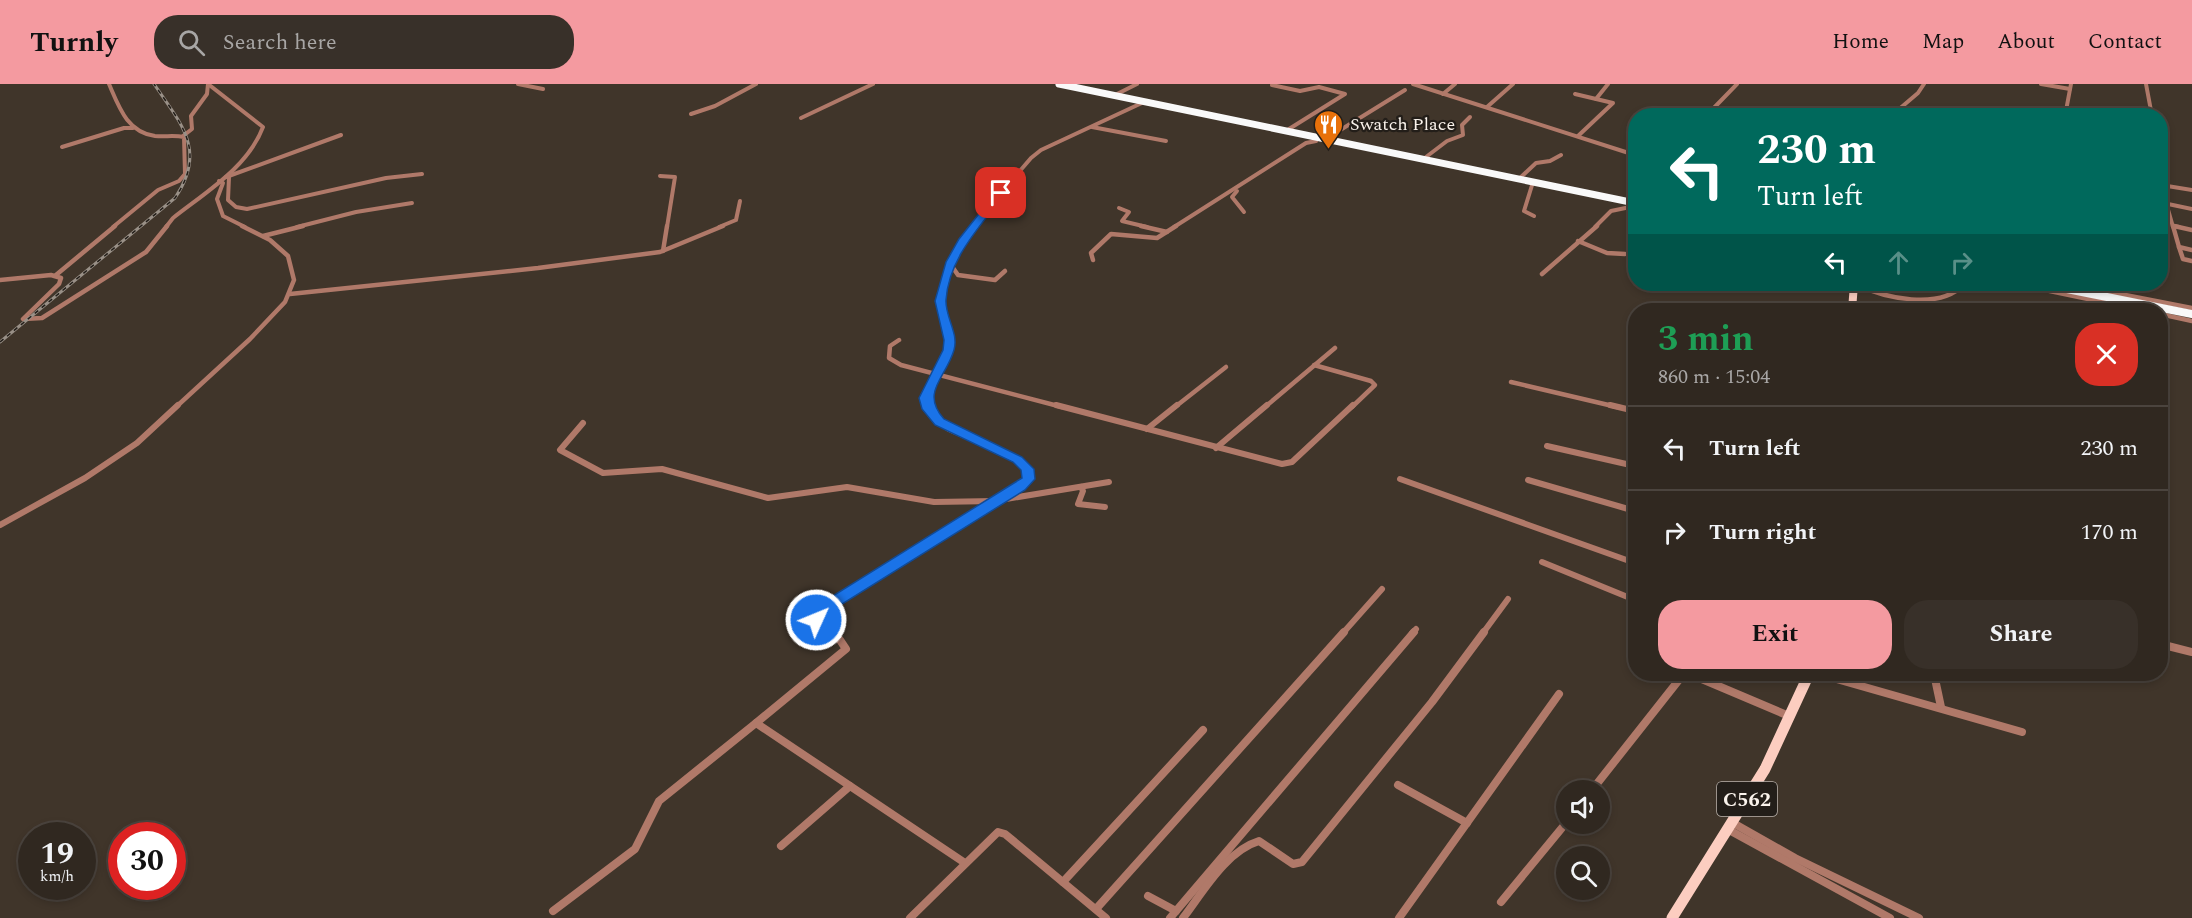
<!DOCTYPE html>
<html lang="en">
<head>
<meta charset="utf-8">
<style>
  body { margin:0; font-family:Spectral,serif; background:#383029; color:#f1f3f6; height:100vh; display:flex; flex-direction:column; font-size:22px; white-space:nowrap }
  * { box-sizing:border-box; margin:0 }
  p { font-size:20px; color:#a8a6a5 }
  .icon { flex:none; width:33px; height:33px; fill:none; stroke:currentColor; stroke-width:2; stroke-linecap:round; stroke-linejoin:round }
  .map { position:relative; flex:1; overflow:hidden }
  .details { position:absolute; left:1628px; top:219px; width:540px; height:378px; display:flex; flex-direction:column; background:#302820; border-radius:24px; box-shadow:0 3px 9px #0003,0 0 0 2px #4b443e }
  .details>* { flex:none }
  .guide { position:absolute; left:1628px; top:24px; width:540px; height:183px; border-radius:24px; box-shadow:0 3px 9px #0003,0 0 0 2px #4b443e; background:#00695c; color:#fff; overflow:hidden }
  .fabs { position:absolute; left:1556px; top:696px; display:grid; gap:12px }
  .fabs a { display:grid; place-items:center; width:54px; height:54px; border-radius:50%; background:#302820; box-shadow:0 3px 9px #0003,0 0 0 2px #4b443e; font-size:30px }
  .speed { position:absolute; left:18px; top:738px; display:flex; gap:12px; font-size:30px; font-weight:700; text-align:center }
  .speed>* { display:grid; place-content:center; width:78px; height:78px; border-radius:50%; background:#302820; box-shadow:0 3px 9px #0003,0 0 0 2px #4b443e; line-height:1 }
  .speed small { font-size:15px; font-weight:400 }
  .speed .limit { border:9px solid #d22; background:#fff; color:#111 }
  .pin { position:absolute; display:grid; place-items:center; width:51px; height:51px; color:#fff; margin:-26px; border-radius:12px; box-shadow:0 3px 9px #0006 }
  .me { position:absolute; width:66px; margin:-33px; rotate:46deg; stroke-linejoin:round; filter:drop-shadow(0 0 4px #0008) }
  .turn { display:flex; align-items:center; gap:21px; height:126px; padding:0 30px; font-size:27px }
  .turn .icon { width:78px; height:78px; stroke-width:2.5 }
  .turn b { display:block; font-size:42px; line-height:51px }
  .lanes { display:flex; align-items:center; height:57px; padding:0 30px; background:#0003; justify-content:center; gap:30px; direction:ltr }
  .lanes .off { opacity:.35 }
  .round { display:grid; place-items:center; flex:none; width:63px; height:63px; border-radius:24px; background:#383029 }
  .overview { display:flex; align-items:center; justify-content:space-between; height:102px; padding:0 30px }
  h1 { font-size:36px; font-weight:700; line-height:45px; color:#1e9e55 }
  .primary-button { display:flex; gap:12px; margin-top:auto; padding:12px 30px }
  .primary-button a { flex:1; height:69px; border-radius:24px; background:#f49aa0; color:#111; font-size:24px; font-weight:700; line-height:69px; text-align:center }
  .primary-button a+a { background:#383029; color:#f1f3f6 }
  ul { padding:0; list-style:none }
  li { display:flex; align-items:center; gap:18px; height:84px; padding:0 30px; border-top:2px solid #4b443e }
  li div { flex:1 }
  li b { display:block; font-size:22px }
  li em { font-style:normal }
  header { display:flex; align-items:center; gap:36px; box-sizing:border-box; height:84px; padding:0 30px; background:#f49aa0; color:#111 }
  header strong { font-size:28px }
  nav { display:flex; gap:33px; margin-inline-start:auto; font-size:21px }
  .search { width:420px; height:54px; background:#383029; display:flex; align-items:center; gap:15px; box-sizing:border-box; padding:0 21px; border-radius:24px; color:#a8a6a5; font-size:22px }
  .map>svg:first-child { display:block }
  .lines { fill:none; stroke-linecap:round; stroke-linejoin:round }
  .street-far3 { stroke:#b07969; stroke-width:4 }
  .street-far2 { stroke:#b07969; stroke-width:4.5 }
  .street-far1 { stroke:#b07969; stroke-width:6 }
  .street { stroke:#b07969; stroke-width:8 }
  .primary-far1 { stroke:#fccdc0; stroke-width:8 }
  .primary { stroke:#fccdc0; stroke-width:11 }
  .highway-far1 { stroke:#f9f9f9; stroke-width:7 }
  .highway { stroke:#f9f9f9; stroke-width:8 }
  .rail-casing { stroke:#999087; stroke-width:3 }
  .rail { stroke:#231e19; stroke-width:1.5; stroke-dasharray:4.5; stroke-linecap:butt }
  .route { fill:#1a73e8; stroke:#114b97; stroke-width:1.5 }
  .labels { text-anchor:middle; stroke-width:4.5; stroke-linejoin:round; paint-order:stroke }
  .far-poi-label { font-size:18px; fill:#faf3ec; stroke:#231e19; text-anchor:start }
  .shield { fill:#231e19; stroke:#bab3ad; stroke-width:1.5 }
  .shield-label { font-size:20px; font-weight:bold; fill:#faf3ec }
</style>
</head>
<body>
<header>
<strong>Turnly</strong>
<div class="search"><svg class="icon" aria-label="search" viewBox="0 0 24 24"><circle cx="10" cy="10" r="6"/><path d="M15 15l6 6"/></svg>Search here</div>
<nav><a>Home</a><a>Map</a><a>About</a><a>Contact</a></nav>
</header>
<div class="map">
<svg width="2192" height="834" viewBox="0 0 2192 834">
  <rect width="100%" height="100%" fill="#40352a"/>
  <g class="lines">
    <g class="street-far3">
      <path d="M109 0C119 23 127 48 155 52 165 53 174 51 184 53L185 90 179 97 158 106 113 143"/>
      <polyline points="518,0 543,5"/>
      <polyline points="1413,0 1635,71"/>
      <polyline points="2041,0 2070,5"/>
      <polyline points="2146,0 2152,32"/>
      <polyline points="1272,1 1300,7 1319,3 1345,10 1289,45"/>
      <polyline points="1117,10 1137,0"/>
      <polyline points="1443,10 1455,0"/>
      <polyline points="1575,10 1613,19 1578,52"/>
      <polyline points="1596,15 1608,0"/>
      <polyline points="1487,23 1513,0"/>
      <polyline points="691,30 715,22 756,0"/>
      <polyline points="1706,32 1737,0"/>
      <polyline points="1891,32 1918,9 1924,0"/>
      <polyline points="2065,32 2071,0"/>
      <polyline points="801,34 873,0"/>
      <polyline points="1092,43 1166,57"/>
      <polyline points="183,52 192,45 191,32 207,10 208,0"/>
      <polyline points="1329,53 1405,6"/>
      <polyline points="62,63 124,44 133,44"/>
      <polyline points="1426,73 1447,57 1463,51 1462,41 1470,33"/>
      <polyline points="660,92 675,93 667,143"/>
      <polyline points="226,93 341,51"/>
      <polyline points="229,93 228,116 236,123 247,125 386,94 422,90"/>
      <polyline points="1521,93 1536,79 1550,77 1561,71"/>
      <polyline points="219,97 223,99 217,115 223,132 245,143"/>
      <polyline points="1533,98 1524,127 1534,132"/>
      <polyline points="1237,107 1232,113 1244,128"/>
      <polyline points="2168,120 2192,125"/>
      <polyline points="1119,124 1129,128 1122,137 1147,143"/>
      <polyline points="2174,142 2179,143"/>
      <path d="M166 143 173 134C206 108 248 83 263 43L208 0"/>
      <polyline points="297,143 356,128 412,119"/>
      <polyline points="719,143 736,136 740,117"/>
      <polyline points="972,143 1031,74 1041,66 1144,18"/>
      <polyline points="1174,143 1306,59 1316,57"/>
      <polyline points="1595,143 1611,127 1635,122"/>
      <polyline points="2173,143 2161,101 2192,106"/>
    </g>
    <g class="street-far2">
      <polyline points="1141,142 1167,148"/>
      <polyline points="2173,142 2179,163 2192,166"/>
      <polyline points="2174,142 2192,146"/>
      <polyline points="263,152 303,142"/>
      <polyline points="1578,157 1607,169 1625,170"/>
      <polyline points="2179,163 2183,175 2192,177"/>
      <polyline points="663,167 667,142"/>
      <polyline points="1093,176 1091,169 1111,150 1157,154 1176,142"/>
      <polyline points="951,181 958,191 995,196 1005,187"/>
      <polyline points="1542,190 1597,142"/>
      <polyline points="56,191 115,142"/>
      <polyline points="0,196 51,191 61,194 59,200 23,235 42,234 146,168 167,142"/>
      <path d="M1855 200C1884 214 1940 227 1964 200"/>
      <polyline points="2069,200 2192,224"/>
      <polyline points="2045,206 2141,226"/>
      <polyline points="290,210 538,184 660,168 723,142"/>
      <polyline points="2160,230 2192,237"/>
      <polyline points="899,256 890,262 889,274 901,281 1062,323"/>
      <polyline points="1314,281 1371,297 1375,301 1352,323"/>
      <polyline points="1511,298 1617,323"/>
      <polyline points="176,323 250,255 285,218 294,196 288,172 270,156 242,142"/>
      <path d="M927 323C921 302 944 283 949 263 952 249 944 236 942 222 937 194 957 163 973 142"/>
      <polyline points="1175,323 1226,283"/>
      <polyline points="1265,323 1335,264"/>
    </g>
    <g class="street-far1">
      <polyline points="1056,321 1282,380 1292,378 1353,321"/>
      <polyline points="1610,321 1635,327"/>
      <polyline points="583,339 560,366 603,389 662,385 768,414 847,403 934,418 996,417"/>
      <polyline points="1147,345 1177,321"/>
      <polyline points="1547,362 1635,382"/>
      <polyline points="1216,364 1267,321"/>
      <polyline points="1400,395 1635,479"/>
      <polyline points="1528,396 1635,427"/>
      <polyline points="1081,403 1083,407 1078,420 1105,423"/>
      <polyline points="1006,415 1109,398"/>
      <polyline points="0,441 85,394 137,359 178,321"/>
      <polyline points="1542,478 1635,516"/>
      <polyline points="831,549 820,541 816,530 1020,404 1030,390 1018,375 949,345 939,338 926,321"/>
      <polyline points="1343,549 1382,505"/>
      <polyline points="1412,549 1416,545"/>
      <polyline points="1483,549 1508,515"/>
    </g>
    <g class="street">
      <polyline points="829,548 840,556 846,565 756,639 965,779"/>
      <polyline points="2160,560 2192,568"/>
      <polyline points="1819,590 2022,648"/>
      <polyline points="1934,590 1941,623"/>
      <polyline points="1398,701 1467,739"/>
      <polyline points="1592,706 1682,592 1697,593 1789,632"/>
      <polyline points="1733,739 1795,774 1919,834"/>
      <polyline points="1729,746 1890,834"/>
      <polyline points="781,762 850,702"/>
      <polyline points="1063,798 1203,646"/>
      <polyline points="1148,812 1176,827"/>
      <polyline points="1501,818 1566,739"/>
      <polyline points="1096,825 1344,548"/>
      <polyline points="553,827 635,765 659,717 756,639"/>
      <polyline points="910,834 998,748 1005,750 1106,834"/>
      <polyline points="1170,834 1414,548"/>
      <path d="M1183 834C1203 808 1226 767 1259 757L1293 780 1302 778 1432 618 1484 548"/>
      <polyline points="1399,834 1559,610"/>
    </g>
    <polyline class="primary-far1" points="1852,226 1854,200"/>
    <polyline class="primary" points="1672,834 1765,685 1809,590"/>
    <polyline class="highway-far1" points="1059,0 1635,119"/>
    <g class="highway">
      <polyline points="2023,200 2049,205"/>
      <polyline points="2042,200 2192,230"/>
    </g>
    <defs>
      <path id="rail" d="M0 258 175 114C207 67 182 41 154 0"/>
    </defs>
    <use href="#rail" class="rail-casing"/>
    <use href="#rail" class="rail"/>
  </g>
  <path class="route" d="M997 107 1005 109C981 142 949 173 946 216 945 233 959 249 954 266 946 294 920 308 944 335L1022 373 1034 385 1035 395 1025 406 826 530 822 540H811L809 530 815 523 1022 394 1021 386 1013 378 935 341 922 325 919 314 943 266 944 256 935 217 946 178 959 155Z"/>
  <defs>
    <symbol id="restaurant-pin" viewBox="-11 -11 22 30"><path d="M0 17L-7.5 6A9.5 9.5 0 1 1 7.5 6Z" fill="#e8710a" stroke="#231e19"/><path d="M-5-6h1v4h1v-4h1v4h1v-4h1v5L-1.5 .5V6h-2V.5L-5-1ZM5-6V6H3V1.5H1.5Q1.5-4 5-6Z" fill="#fff"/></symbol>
  </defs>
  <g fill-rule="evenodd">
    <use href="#restaurant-pin" x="1312" y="24" width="33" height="45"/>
  </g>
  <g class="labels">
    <g class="far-poi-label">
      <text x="1350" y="46">Swatch Place</text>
    </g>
    <rect class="shield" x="1717" y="698" width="60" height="34" rx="4.5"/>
    <g class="shield-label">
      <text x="1747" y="722">C562</text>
    </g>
  </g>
</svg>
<div class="fabs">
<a><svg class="icon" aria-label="sound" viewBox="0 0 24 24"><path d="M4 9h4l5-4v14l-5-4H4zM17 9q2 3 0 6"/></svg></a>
<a><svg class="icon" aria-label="search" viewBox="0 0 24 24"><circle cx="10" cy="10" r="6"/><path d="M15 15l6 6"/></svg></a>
</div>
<div class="speed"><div>19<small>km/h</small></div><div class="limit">30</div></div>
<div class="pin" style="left:1001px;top:109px;background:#d93025"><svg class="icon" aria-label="arrive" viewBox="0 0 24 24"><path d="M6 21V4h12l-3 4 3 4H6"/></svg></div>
<svg class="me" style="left:816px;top:536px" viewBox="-20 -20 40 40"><circle r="17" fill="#1a73e8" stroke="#fff" stroke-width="3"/><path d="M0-11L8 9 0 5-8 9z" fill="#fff"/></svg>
<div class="guide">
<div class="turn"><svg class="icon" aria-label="left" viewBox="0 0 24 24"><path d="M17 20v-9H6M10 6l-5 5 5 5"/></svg><div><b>230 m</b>Turn left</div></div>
<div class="lanes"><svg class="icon" aria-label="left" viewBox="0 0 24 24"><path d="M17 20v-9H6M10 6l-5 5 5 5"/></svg><svg class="icon off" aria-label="ahead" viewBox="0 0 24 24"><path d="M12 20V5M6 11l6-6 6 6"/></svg><svg class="icon off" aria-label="right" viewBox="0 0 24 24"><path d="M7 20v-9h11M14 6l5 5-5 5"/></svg></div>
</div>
<section class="details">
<div class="overview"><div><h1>3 min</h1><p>860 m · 15:04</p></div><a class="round" style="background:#d93025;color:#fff"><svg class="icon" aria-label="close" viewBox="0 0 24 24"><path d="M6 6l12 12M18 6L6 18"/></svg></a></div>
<ul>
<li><svg class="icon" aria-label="left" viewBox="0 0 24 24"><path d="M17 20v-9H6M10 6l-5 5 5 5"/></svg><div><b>Turn left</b></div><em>230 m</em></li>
<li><svg class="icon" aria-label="right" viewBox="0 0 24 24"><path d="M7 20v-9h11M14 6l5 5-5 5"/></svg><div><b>Turn right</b></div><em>170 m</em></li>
</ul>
<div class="primary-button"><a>Exit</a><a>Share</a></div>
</section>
</div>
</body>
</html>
